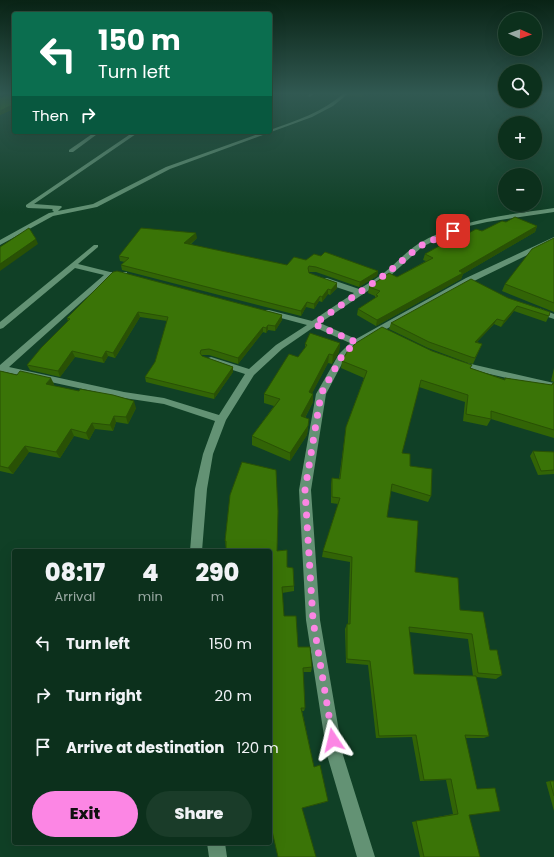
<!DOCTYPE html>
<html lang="en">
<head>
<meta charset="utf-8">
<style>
  body { margin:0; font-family:Poppins,sans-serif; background:#1a3c29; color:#f1f3f6; height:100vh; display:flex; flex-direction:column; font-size:15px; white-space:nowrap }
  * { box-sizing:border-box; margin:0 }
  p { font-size:13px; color:#9aa9a3 }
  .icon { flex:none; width:22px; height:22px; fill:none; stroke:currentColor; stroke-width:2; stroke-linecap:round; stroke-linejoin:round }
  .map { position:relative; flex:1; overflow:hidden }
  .side { position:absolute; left:12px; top:549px; width:260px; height:296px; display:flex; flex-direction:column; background:#0c301c; border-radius:4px; box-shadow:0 4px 16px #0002,0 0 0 1px #2c4b3b }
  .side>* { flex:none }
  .banner { position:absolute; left:12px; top:12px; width:260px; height:122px; border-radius:4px; box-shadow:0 4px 16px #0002,0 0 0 1px #2c4b3b; background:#0b6e4f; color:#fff; overflow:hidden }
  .needle { width:26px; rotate:92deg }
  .fabs { position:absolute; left:498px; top:12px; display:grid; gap:8px }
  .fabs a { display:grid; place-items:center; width:44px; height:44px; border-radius:50%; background:#0c301c; box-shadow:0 4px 16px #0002,0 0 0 1px #2c4b3b; font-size:20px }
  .pin { position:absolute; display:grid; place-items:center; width:34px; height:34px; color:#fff; margin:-17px; border-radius:8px; box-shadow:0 2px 6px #0006 }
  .me { position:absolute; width:44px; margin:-22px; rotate:350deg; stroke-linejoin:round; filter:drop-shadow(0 0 3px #0008) }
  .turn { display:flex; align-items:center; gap:14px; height:84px; padding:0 20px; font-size:18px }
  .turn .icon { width:52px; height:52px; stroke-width:2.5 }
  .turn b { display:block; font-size:28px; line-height:34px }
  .then { display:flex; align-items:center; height:38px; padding:0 20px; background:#0003; gap:8px; font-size:15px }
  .eta { display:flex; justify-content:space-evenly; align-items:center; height:68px; text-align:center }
  .eta b { font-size:24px; font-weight:800; line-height:28px }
  .cta { display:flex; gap:8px; margin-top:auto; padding:8px 20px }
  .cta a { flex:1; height:46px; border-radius:24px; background:#fc86e4; color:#111; font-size:16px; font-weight:800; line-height:46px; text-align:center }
  .cta a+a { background:#1a3c29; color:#f1f3f6 }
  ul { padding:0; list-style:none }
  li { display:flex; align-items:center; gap:12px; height:52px; padding:0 20px }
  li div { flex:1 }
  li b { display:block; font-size:15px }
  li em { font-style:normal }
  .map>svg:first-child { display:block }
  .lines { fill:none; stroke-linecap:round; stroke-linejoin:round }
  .minor { fill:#639274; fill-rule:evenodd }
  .wall { fill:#326406; fill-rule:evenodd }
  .shaded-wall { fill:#295105 }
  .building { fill:#3a7407; stroke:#295105 }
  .route { stroke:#fc86e4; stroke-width:7; stroke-dasharray:0 12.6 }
</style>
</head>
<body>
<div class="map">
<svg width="554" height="857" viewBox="0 0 554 857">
  <rect width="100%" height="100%" fill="#104026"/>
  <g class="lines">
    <g class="minor">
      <polygon points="310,93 314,93 310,97 308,96"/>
      <path d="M344 93H349L333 106 312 117 170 169 97 207 53 216 0 245V240L49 213 54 212 52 210 53 209 28 208 26 207V205L129 135 113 132H129L136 134 34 204 61 206 62 207 58 211 93 204 166 167 264 132H270V130C296 121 323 112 344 93Z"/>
      <polygon points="95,132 100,132 73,152 69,152 69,150"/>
      <path d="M554 208V212L487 222 469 226 442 237 422 247 390 276 320 323 356 339 466 278 554 237V242L472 282 359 344 345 358 326 394 311 490 320 620 343 755 375 857H357L327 755 306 620 299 490 316 394 339 354 350 343 314 327 282 349 254 375 226 420 213 454 207 489 202 551H190L195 489 203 454 215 421 164 404 124 398 0 371V365L104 275 75 268 3 328 0 329V322L94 245H98V247L78 264 110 272H127V276H111L106 280 9 367 124 392 164 398 219 415 245 374 208 362 207 360 208 358 211 357 249 369 276 345 307 325 266 314V310H269L312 321 354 293 321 282V278H327L359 289C368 284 377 278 385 272 396 263 406 252 418 244 459 219 508 215 554 208Z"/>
      <polygon points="533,308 539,308 554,314 554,319 533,312"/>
      <polygon points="458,361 554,383 554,389 455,366 454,364"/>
      <polygon points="207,843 225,843 227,857 209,857"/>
    </g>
  </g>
  <g class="wall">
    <polygon points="14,93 14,110 11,110 0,115 0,98"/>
    <polygon points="319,93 341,93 339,95"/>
    <polygon points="348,93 365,93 362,97 348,96"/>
    <polygon points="506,222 537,226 535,232 463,274 461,279 376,326 357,315 358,309 375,298 375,296 368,293 369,287 397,277 426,261 423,260 425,254 465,235 482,231"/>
    <polygon points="197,238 190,245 287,265 321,256 378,271 377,276 359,287 316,272 309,272 309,273 337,283 337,288 330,295 328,294 322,302 319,301 314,309 306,307 301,316 122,270 121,265 125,262 120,261 119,256"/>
    <polygon points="554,238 554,312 502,291 505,284"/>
    <polygon points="113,272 282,315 282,320 275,331 268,330 266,333 263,332 238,364 209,355 202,355 202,356 233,367 233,372 214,399 146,382 145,377 155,362 167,321 140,317 115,358 108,356 104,363 75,357 60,377 30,370 27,365 68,321 67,318"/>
    <polygon points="508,298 549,316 546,322 514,311 501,327 494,324 477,342 482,344 473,364 468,363 428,348 389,329 391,323"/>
    <polygon points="340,343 339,352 332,364 328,363 312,393 313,394 313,402 305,418 308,428 307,435 290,461 252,445 252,436 274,406 264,403 264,394 298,357 305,348 305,344"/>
    <path d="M432 351 470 368 504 379 505 378 551 385 553 383H554V438L491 419 487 426 463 421 465 402 419 387 402 453 410 466 431 496 428 502 391 491 387 517 415 572 460 610 490 650 502 675 496 679 476 677 489 736 484 738H466L469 815 480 857H420L412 822 453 814 446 780 420 781 412 737 376 738 368 665 346 663 345 629 347 624H348L350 562 322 557 323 551 338 504 331 503V484L332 478 339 479 346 427 364 378 341 368 342 361ZM409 632 468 639 473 676 414 674Z"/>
    <polygon points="554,368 554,382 551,381"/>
    <polygon points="0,371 54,384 53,386 136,408 128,424 116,422 113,431 95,429 89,440 74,436 60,458 29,452 13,474 0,471"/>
    <polygon points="533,451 554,452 554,474 538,475 530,456"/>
    <polygon points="225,541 277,551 287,567 294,586 294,591 282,593 284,616 298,647 312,667 311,672 303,672 305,708 304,711 302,711 314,767 326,802 302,808 278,857 270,551 226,548"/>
    <polygon points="550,781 554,781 554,811 546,782"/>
  </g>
  <g class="shaded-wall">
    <polygon points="0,93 7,93 0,96"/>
    <polygon points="10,106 11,110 0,115 0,111"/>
    <polygon points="537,226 535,232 463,274 461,279 376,326 377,320 459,271"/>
    <polygon points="196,233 197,238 185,248 184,243"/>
    <polygon points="36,239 38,244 0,271 0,264"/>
    <polygon points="378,271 377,276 359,287 360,282"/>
    <polygon points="337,283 337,288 330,295 331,290"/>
    <polygon points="328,289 328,294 322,302 322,297"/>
    <polygon points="320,296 319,301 314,309 314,304"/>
    <polygon points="307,302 306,307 301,316 301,311"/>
    <polygon points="517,306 514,311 501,327 504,321"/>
    <polygon points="138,312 140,317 115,358 113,353"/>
    <polygon points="282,315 282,320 275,331 275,326"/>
    <polygon points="497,319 494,324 472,347 475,342"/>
    <polygon points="268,325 268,330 266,333 266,328"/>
    <polygon points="263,327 263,332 238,364 238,358"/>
    <polygon points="340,343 339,352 332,364 333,355"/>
    <polygon points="72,351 75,357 60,377 58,371"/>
    <polygon points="106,351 108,356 104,363 102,358"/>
    <polygon points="329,354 328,363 308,401 309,392"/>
    <polygon points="233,367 233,372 214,399 214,394"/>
    <polygon points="51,378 54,384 49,391 46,384"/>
    <polygon points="313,394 313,402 301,425 301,416"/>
    <polygon points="134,401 136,408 128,424 126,417"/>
    <polygon points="114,416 116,422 113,431 110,425"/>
    <polygon points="309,419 307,435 290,461 290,453"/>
    <polygon points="92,423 95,429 89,440 86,433"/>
    <polygon points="71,429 74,436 60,458 56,452"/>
    <polygon points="25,446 29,452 13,474 8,468"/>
  </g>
  <g class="building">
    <polygon points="13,93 14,93 14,107 10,106 0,111 0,98"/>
    <polygon points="350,93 363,93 363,94"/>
    <polygon points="515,217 537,226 459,271 463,273 377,320 358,309 378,296 376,295 380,291 369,287 389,273 397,277 433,258 425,254 462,233 465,235 476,229 482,231 502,221 506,222"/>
    <polygon points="29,228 36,239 0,264 0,247"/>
    <polygon points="141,228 196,233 184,243 287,265 294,257 306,260 314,254 321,256 325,252 378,271 360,282 316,267 309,266 308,268 309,273 337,283 331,290 328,289 322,297 320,296 314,304 307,302 301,311 121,265 129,258 119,256"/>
    <polygon points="554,238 554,303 505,284 532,249"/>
    <polygon points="117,271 282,315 275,326 268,325 266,328 263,327 238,358 209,349 201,350 200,353 202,356 233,367 214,394 145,377 155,362 168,317 138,312 113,353 106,351 102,358 72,351 58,371 27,365 41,348 70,319 67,318 113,272"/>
    <polygon points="471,279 508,298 550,312 549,316 517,306 504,321 497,319 475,342 482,344 475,358 471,357 429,342 391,323"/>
    <polygon points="382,327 432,351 472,365 470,368 505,380 505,378 552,385 553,383 554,383 554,430 491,411 491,419 466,414 468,395 421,380 402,453 410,454 410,466 432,469 431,496 392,484 387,517 418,521 415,572 458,578 460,610 483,612 490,650 497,650 502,675 478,673 472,634 409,627 414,674 476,676 489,736 465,735 477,789 495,788 500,811 469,815 480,857 424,857 416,821 458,814 451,779 424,780 416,735 379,736 370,661 347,659 347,624 350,624 352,557 323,551 340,498 332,497 332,478 340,479 346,427 367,371 342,361 347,352 356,343"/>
    <polygon points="310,333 340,343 333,355 329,354 309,392 313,394 301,416 309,419 308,426 290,453 252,436 280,399 264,394 289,354 298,357 307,345 305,344"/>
    <polygon points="0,371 17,375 20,371 51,378 46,384 79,391 80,389 113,395 134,401 126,417 114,416 110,425 92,423 86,433 71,429 56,452 25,446 8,468 0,466"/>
    <polygon points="533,451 554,452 554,470 541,471"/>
    <polygon points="242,462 276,470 278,511 277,551 287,550 287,567 293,568 294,586 282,587 284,616 296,616 298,647 310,647 312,667 303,668 305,708 301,708 314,767 320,765 328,801 302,808 316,857 278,857 270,822 270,551 226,551 226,541 225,541 230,495"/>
    <polygon points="550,781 554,781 554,796"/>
  </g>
  <linearGradient id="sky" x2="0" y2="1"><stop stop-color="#092315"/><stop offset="0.44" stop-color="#315952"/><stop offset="1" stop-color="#315952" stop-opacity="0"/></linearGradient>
  <rect width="554" height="213" fill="url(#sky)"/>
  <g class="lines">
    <polyline class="route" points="333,740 313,620 305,490 321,394 342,356 356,342 314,324 386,274 420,246 453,231"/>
  </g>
</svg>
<div class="fabs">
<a><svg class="needle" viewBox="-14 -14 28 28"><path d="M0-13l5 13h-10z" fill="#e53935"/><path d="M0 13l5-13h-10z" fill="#9aa9a3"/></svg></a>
<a><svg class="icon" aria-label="search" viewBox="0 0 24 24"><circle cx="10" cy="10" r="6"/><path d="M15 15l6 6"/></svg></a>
<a>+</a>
<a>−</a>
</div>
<div class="pin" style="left:453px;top:231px;background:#d93025"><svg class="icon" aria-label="arrive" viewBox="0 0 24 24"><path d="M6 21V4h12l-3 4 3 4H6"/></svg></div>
<svg class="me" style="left:333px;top:740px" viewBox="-20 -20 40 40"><path d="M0-17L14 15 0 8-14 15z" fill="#fc86e4" stroke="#fff" stroke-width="4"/></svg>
<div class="banner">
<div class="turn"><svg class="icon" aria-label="left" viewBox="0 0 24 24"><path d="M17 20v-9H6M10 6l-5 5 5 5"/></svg><div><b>150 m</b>Turn left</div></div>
<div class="then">Then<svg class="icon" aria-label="right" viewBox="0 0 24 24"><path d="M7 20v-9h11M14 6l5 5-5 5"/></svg></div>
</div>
<section class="side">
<div class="eta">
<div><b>08:17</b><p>Arrival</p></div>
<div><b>4</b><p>min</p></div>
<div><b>290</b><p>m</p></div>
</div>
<ul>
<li><svg class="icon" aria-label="left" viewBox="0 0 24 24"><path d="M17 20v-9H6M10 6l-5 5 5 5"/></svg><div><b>Turn left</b></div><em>150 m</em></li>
<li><svg class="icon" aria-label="right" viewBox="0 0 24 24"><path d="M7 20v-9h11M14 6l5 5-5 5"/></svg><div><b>Turn right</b></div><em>20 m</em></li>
<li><svg class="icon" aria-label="arrive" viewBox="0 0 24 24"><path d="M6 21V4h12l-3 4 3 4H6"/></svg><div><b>Arrive at destination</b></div><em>120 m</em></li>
</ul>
<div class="cta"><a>Exit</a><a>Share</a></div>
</section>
</div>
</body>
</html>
